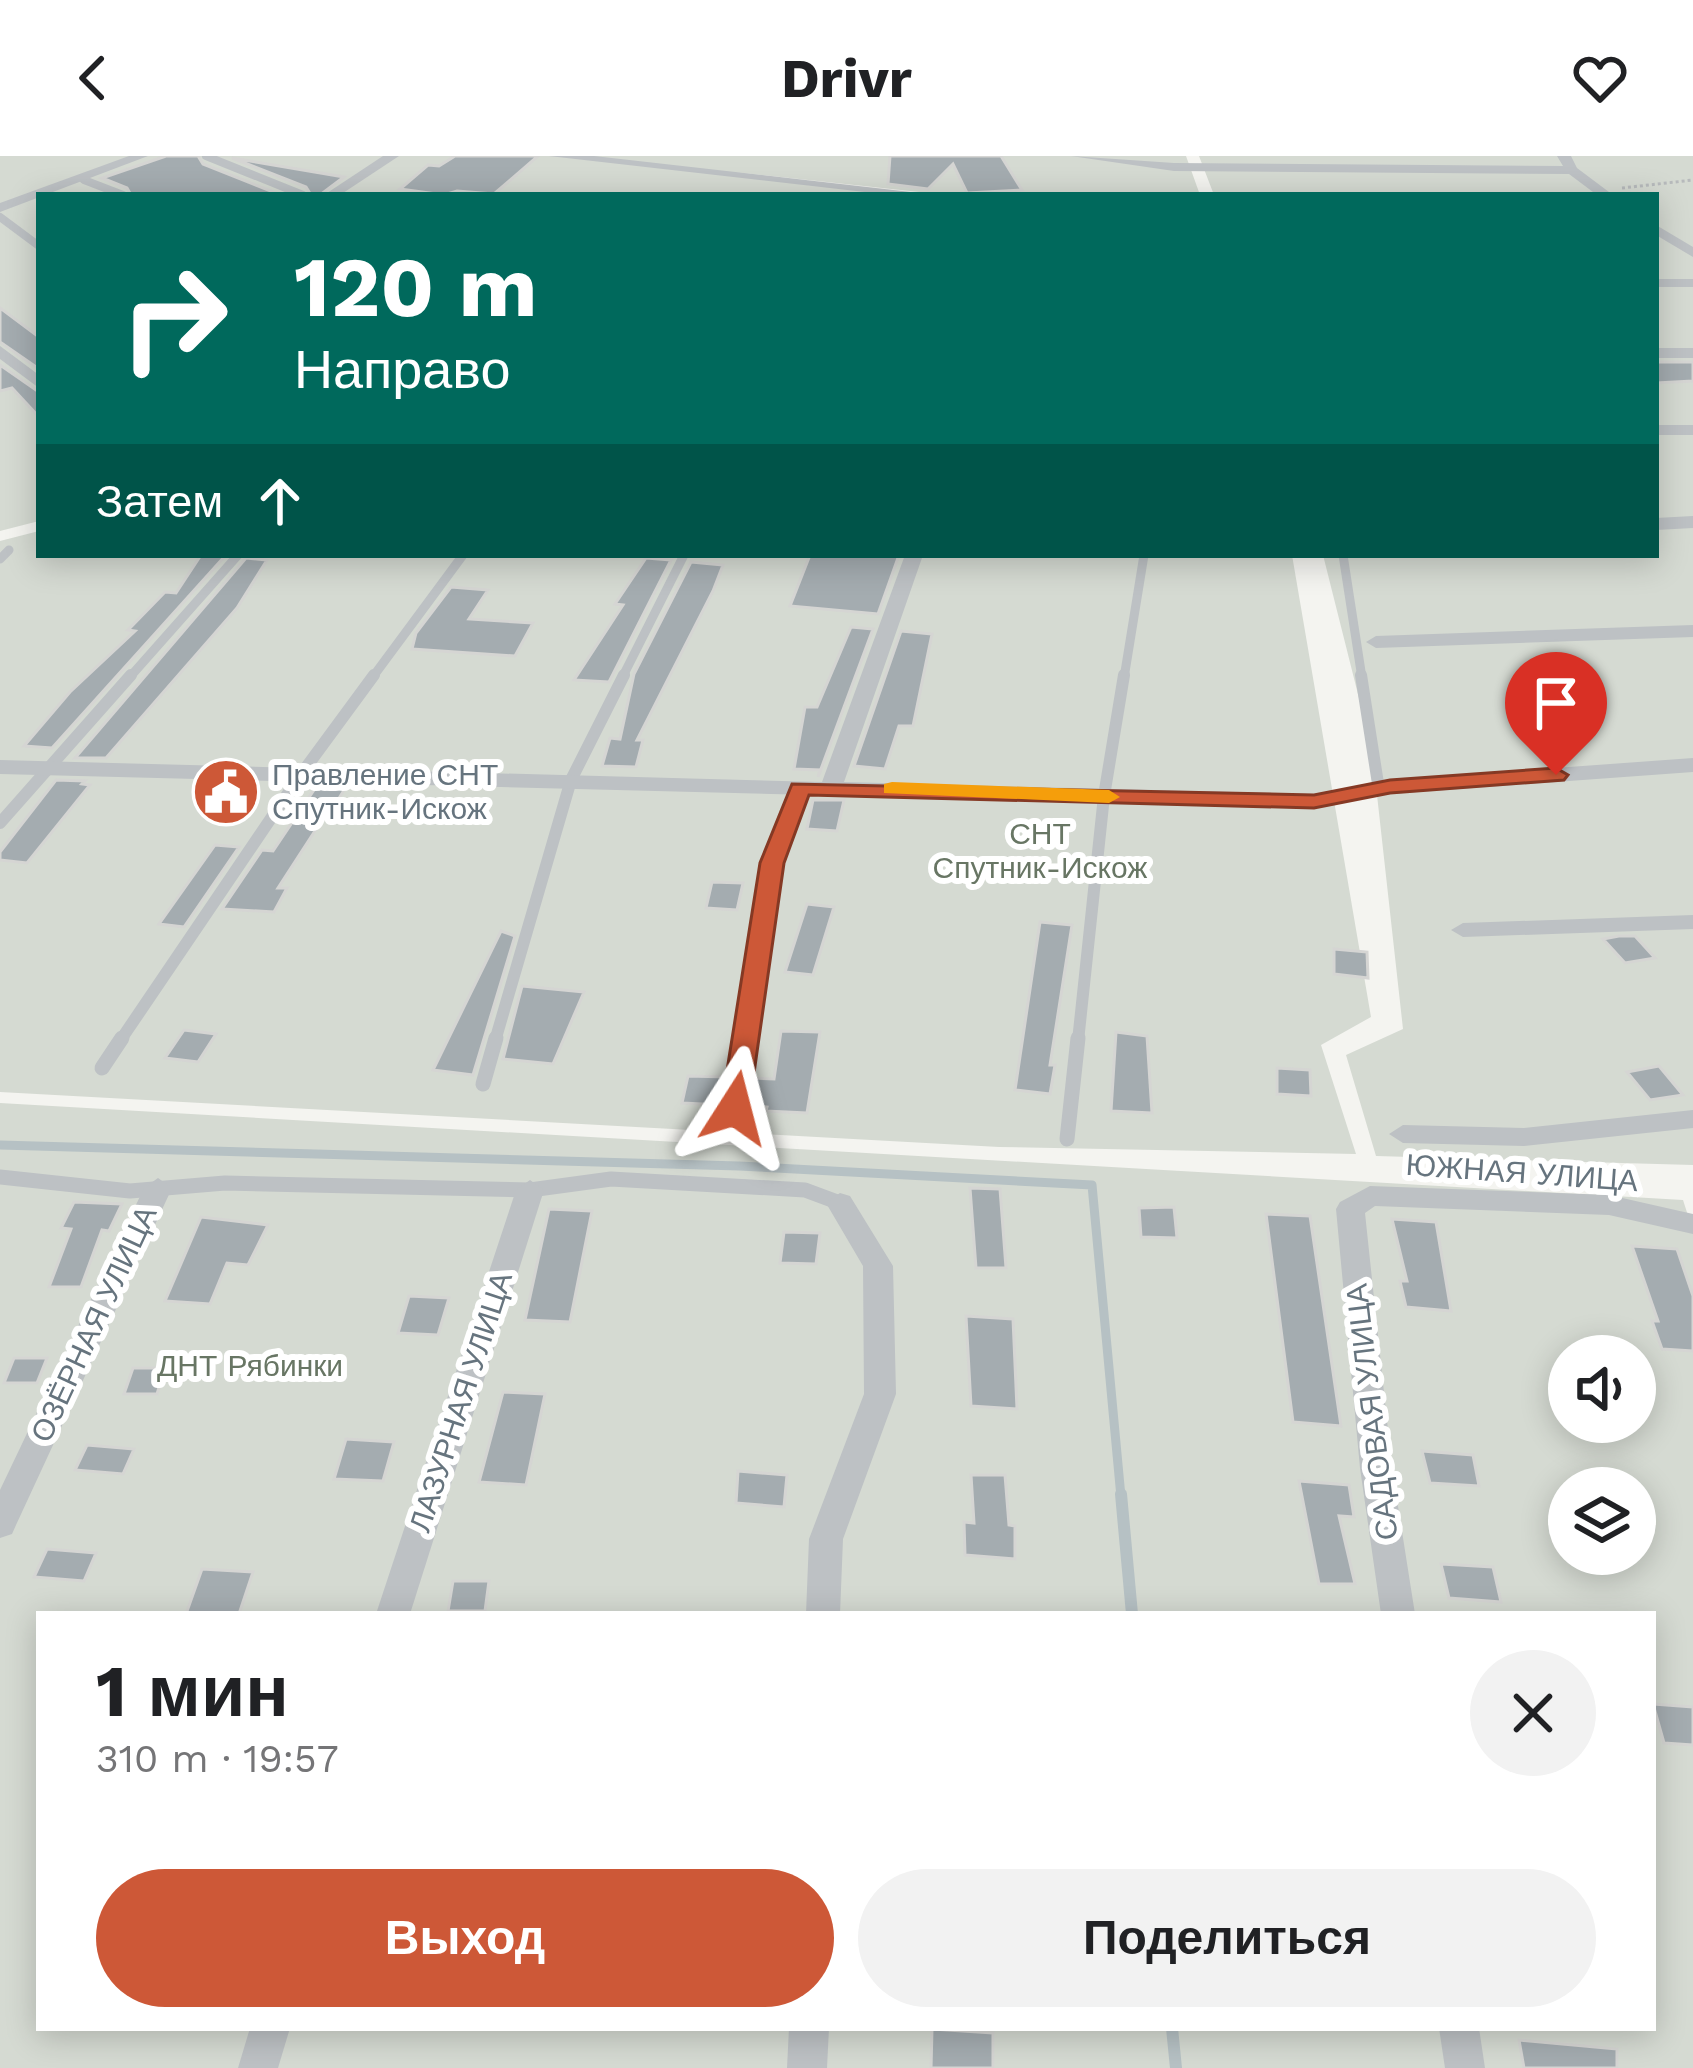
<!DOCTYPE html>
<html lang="ru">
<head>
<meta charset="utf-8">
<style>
  body { margin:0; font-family:"Work Sans",sans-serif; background:#f2f2f2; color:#202124; height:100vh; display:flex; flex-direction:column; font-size:45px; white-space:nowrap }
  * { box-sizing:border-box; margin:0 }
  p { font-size:39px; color:#757577 }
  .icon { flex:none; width:66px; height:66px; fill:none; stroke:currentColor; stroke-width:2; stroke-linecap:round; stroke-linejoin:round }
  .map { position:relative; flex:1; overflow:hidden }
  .drawer { position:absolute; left:36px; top:1455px; width:1620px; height:420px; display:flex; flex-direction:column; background:#fff; border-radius:0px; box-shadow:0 6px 30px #0003 }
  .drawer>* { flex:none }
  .banner { position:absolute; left:36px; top:36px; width:1623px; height:366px; border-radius:0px; box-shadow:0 6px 30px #0003; background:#00695c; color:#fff; overflow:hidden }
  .buttons { position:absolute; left:1548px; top:1179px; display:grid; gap:24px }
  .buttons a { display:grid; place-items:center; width:108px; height:108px; border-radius:50%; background:#fff; box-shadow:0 6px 30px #0003; font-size:60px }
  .pin { position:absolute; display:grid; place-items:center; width:102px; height:102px; color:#fff; margin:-123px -51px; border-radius:50% 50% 50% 0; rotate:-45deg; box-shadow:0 0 12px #0007 }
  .pin .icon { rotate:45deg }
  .me { position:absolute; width:132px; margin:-66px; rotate:9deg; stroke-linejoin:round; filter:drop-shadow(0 0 9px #0008) }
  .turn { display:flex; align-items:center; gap:42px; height:252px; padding:0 60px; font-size:54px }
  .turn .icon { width:156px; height:156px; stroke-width:2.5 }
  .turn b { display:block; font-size:84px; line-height:102px }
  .then { display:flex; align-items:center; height:114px; padding:0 60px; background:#0003; gap:24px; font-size:45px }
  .round { display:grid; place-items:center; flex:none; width:126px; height:126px; border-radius:63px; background:#f2f2f2 }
  .headline { display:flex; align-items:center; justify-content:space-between; height:204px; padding:0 60px }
  h1 { font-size:72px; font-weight:700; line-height:90px }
  .primary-button { display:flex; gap:24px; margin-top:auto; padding:24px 60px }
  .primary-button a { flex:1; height:138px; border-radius:72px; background:#cd5837; color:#fff; font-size:48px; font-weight:700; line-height:138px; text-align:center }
  .primary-button a+a { background:#f2f2f2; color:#202124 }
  header { display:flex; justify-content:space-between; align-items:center; height:156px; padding:0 60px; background:#fff; font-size:54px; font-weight:700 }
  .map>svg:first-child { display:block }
  .green { fill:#d5dad2; fill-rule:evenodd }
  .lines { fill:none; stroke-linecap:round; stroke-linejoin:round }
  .stream-far1 { stroke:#b6c1c4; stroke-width:9 }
  .stream { stroke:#b6c1c4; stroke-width:12 }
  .building { fill:#a4acb0; stroke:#d5d5d3; stroke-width:3 }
  .path { stroke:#b7babc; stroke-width:3; stroke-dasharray:3 3; stroke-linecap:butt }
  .lane-far3 { stroke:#bdc1c4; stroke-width:8 }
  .lane-far2 { stroke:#bdc1c4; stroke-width:9 }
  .lane-far1 { stroke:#bdc1c4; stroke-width:12 }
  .lane { stroke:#bdc1c4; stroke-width:15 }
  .street { fill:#bdc1c4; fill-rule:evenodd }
  .route { fill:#cd5837; stroke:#853924; stroke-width:3 }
  .slow { fill:#f59e0b }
  .labels { text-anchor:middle; stroke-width:12; stroke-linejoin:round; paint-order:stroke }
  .poi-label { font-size:30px; fill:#66747e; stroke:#fff; text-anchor:start }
  .park-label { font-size:30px; fill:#687664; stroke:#fff }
  .street-label { font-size:30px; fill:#66747e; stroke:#fff }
</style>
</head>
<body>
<header><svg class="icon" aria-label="back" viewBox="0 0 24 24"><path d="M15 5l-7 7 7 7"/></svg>Drivr<svg class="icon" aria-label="heart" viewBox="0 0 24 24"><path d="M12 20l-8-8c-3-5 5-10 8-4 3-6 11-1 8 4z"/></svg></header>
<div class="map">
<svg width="1693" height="1912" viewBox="0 0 1693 1912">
  <rect width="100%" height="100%" fill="#f4f4f0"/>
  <g class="green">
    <polygon points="0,0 1186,0 1200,39 947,39 734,16 919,39 39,39 39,365 0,375"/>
    <polygon points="1199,0 1693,0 1693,1009 1376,1000 1346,899 1403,873 1372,594 1323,399 1656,399 1656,39 1214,39"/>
    <polygon points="39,375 39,399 1292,399 1371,861 1321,889 1356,998 999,991 0,936 0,385"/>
    <path d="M0 947 1683 1044 1693 1075V1912H0ZM1569 1200H1635V1266H1569ZM1569 1332H1635V1398H1569ZM39 1458H1653V1872H39Z"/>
  </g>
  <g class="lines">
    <polyline class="stream-far1" points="0,989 739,1010 1092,1029 1121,1341"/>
    <g class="stream">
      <polyline points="1121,1338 1132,1458"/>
      <polyline points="1172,1872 1176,1912"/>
    </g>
  </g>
  <g class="building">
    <polygon points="166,0 198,0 203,8 281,39 131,39 127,32 102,22"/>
    <polygon points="455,0 538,0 494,38 457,35 444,39 400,33 428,9 439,10"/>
    <polygon points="890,0 1001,0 1022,34 967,37 953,8 928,33 888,28"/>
    <polygon points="232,2 344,21 320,39 311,39 306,31"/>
    <polygon points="0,152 39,181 39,213 0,186"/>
    <polygon points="1656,206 1693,206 1693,225 1656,227"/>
    <polygon points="0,209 39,236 39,261 12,232 0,235"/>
    <polygon points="201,399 225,400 52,592 24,590 70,536 135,475 128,474 165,436 176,437"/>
    <polygon points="810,399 899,399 878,458 790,450"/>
    <polygon points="246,402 267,404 237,452 106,602 75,602"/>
    <polygon points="646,402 671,404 609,526 574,524 623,449 615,448"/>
    <polygon points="691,406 723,409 713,435 637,584 643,584 636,611 602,610 610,582 620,583 634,518"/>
    <polygon points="451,431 488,434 469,463 533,467 515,500 412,493 416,477"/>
    <polygon points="851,471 873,473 818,621 820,614 794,613 805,551 817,551"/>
    <polygon points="901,475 932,478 913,570 899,570 885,613 854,610"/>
    <polygon points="56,624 85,625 82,628 90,629 27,707 0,704 0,696"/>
    <polygon points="316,631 346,631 333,652 306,650 324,661 278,732 287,732 274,756 222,753 262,694 273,695"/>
    <polygon points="813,644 844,644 837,675 807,673"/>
    <polygon points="215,689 239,691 184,771 159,768"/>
    <polygon points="712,726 743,727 737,754 706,752"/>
    <polygon points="807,748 834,751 813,819 785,816"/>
    <polygon points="1040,766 1072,769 1050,909 1055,909 1050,938 1015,934"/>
    <polygon points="501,775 515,780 473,919 433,914"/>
    <polygon points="1619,780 1635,780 1655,802 1625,807 1603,783"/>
    <polygon points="1334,793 1367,796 1368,822 1334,818"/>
    <polygon points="522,830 584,836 553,908 503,903"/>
    <polygon points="184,874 216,878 198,906 165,902"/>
    <polygon points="781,875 820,876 807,957 766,955 767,951 748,949 752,922 774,923"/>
    <polygon points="1116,876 1147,880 1152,957 1111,955"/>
    <polygon points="1659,910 1683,939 1650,944 1627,916"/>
    <polygon points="1277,912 1310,914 1311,940 1277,938"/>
    <polygon points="688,920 728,921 723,949 682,947"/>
    <polygon points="970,1032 1000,1033 1006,1112 976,1112"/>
    <polygon points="74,1046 122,1048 109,1075 102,1074 81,1131 49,1131 71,1073 61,1072"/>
    <polygon points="1174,1051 1177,1082 1141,1081 1139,1052"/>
    <polygon points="549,1053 592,1055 570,1166 525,1164"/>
    <polygon points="1266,1058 1310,1060 1341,1270 1293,1266"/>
    <polygon points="201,1061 268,1069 248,1109 227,1107 210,1148 165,1145"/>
    <polygon points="1392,1063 1436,1066 1451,1155 1406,1151 1400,1125 1407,1125"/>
    <polygon points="784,1076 820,1077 816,1108 780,1107"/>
    <polygon points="1632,1090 1677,1093 1693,1140 1693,1195 1662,1193 1652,1165 1658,1165"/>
    <polygon points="409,1140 449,1142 438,1179 398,1177"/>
    <polygon points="966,1160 1013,1163 1017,1253 971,1250"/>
    <polygon points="14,1202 47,1202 37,1227 4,1227"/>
    <polygon points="133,1212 165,1212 157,1238 124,1238"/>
    <polygon points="503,1236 545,1238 526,1329 479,1326"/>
    <polygon points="346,1283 394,1286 383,1325 334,1323"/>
    <polygon points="87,1289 134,1293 123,1318 75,1314"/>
    <polygon points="1422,1295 1473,1299 1479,1330 1430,1327"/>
    <polygon points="738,1315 787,1319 784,1351 736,1347"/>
    <polygon points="971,1319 1005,1319 1009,1369 1015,1370 1015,1403 965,1399 964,1366 974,1367"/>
    <polygon points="1299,1325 1349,1329 1354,1361 1339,1360 1355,1428 1319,1428"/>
    <polygon points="47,1393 96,1397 84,1425 34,1421"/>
    <polygon points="1441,1408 1493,1411 1501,1446 1449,1442"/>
    <polygon points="202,1413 253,1416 239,1458 186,1458"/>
    <polygon points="453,1425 489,1425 485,1455 448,1455"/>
    <polygon points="1653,1548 1693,1551 1693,1589 1664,1587"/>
    <polygon points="932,1873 993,1877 993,1912 931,1912"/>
    <polygon points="1519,1884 1617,1893 1617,1912 1524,1912"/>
  </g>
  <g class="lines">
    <polyline class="path" points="1622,32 1693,24"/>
    <g class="lane-far3">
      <polyline points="206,0 303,39"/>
      <polyline points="84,24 123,39"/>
      <polyline points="0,61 39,90"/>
    </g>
    <g class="lane-far2">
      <polyline points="1343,399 1362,522"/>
      <polyline points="0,403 9,394"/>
      <polyline points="129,522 238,399"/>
      <polyline points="372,522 463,399"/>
      <polyline points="622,522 684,399"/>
      <polyline points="1124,522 1144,399"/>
    </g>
    <g class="lane-far1">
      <polyline points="1361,519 1379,634"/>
      <polyline points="0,667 131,519"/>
      <polyline points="120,885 299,621 374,519"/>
      <polyline points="495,885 571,624 624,519"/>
      <polyline points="745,885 772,707 800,632"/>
      <polyline points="1078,885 1104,640 1124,519"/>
    </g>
    <g class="lane">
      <polyline points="746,882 735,952 757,981"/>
      <polyline points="102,912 122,882"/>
      <polyline points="483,928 496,882"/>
      <polyline points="1067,983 1078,882"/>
      <polyline points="0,1021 130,1035 225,1027 530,1034 611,1023 805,1034 840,1047"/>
    </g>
    <g class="street">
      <polygon points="129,0 148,0 0,56 0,47"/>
      <polygon points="383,0 399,0 340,39 324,39"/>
      <polygon points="549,0 594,0 937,39 891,39"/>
      <polygon points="1071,0 1174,7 1563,10 1557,0 1571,0 1577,12 1613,39 1597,39 1569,18 1174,15"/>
      <polygon points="1656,69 1693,91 1693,101 1656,79"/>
      <rect x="1656" y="123" width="37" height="8"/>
      <polygon points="0,190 39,219 39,232 0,203"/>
      <rect x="1656" y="192" width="37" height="10"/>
      <rect x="1656" y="269" width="37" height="10"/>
      <polygon points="1693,360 1693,372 1656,374 1656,362"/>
      <polygon points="905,399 923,399 844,626 1314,638 1390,624 1693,602 1693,616 1390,638 1314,652 0,618 0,604 822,626"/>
      <polygon points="1693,469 1693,481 1376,492 1366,486 1376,480"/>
      <polygon points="1693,759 1693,773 1463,781 1451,774 1463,767"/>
      <polygon points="1693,954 1693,972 1524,990 1403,987 1389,978 1403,969 1524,972"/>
      <polygon points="158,1022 172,1032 16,1369 12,1378 0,1382 0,1334 144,1032"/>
      <polygon points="530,1024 544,1034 410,1458 376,1458 516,1034"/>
      <polygon points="1370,1030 1609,1039 1693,1058 1693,1078 1609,1059 1375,1050 1365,1057 1392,1312 1415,1458 1381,1458 1360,1312 1336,1053 1340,1046"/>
      <polygon points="840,1037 850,1040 893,1110 896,1238 843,1383 840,1458 806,1458 809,1383 864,1238 863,1110 826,1047"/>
      <polygon points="250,1872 290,1872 278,1912 238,1912"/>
      <polygon points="789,1872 829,1872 827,1912 787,1912"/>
      <polygon points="1439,1872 1479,1872 1485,1912 1445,1912"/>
    </g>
  </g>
  <polygon class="route" points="1556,612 1568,619 1564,624 1390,637 1314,652 809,639 784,707 749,952 735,961 721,952 760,707 792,628 1314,639 1390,624"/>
  <polygon class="slow" points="892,626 1109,634 1120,641 1109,647 884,637 884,628"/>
  <defs>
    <symbol id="civic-disc" viewBox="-11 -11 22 22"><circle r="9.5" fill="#cd5837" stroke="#fff"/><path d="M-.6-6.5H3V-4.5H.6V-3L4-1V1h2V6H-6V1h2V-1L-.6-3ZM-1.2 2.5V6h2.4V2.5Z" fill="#fff"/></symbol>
  </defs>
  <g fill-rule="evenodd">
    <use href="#civic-disc" x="188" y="598" width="76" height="76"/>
  </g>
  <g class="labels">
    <g class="poi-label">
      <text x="272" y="629">Правление СНТ<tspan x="272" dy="34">Спутник-Искож</tspan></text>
    </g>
    <g class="park-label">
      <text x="1040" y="688">СНТ<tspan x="1040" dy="34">Спутник-Искож</tspan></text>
      <text x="250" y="1220">ДНТ Рябинки</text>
    </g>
    <g class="street-label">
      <text transform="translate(1522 1017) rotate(4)" y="10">ЮЖНАЯ УЛИЦА</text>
      <text transform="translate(94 1168) rotate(-65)" y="10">ОЗЁРНАЯ УЛИЦА</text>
      <text transform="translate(461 1246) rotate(-72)" y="10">ЛАЗУРНАЯ УЛИЦА</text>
      <text transform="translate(1372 1256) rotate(-97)" y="10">САДОВАЯ УЛИЦА</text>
    </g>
  </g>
</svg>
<div class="buttons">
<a><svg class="icon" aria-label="sound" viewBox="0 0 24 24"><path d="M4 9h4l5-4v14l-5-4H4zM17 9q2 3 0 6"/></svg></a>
<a><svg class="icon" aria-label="layers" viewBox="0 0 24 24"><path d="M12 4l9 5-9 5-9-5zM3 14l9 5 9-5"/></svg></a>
</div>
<div class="pin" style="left:1556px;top:619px;background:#d93025"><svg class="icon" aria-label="arrive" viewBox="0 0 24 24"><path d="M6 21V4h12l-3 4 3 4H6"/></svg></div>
<svg class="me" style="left:735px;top:952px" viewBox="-20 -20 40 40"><path d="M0-17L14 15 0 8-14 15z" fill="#cd5837" stroke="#fff" stroke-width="4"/></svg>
<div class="banner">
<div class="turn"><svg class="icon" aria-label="right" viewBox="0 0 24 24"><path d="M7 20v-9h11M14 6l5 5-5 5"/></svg><div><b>120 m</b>Направо</div></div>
<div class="then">Затем<svg class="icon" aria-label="ahead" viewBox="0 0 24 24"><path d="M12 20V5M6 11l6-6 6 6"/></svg></div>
</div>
<section class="drawer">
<div class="headline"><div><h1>1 мин</h1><p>310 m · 19:57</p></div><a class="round"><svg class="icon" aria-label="close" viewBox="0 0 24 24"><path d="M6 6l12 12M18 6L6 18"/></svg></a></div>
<div class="primary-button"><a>Выход</a><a>Поделиться</a></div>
</section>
</div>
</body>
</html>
